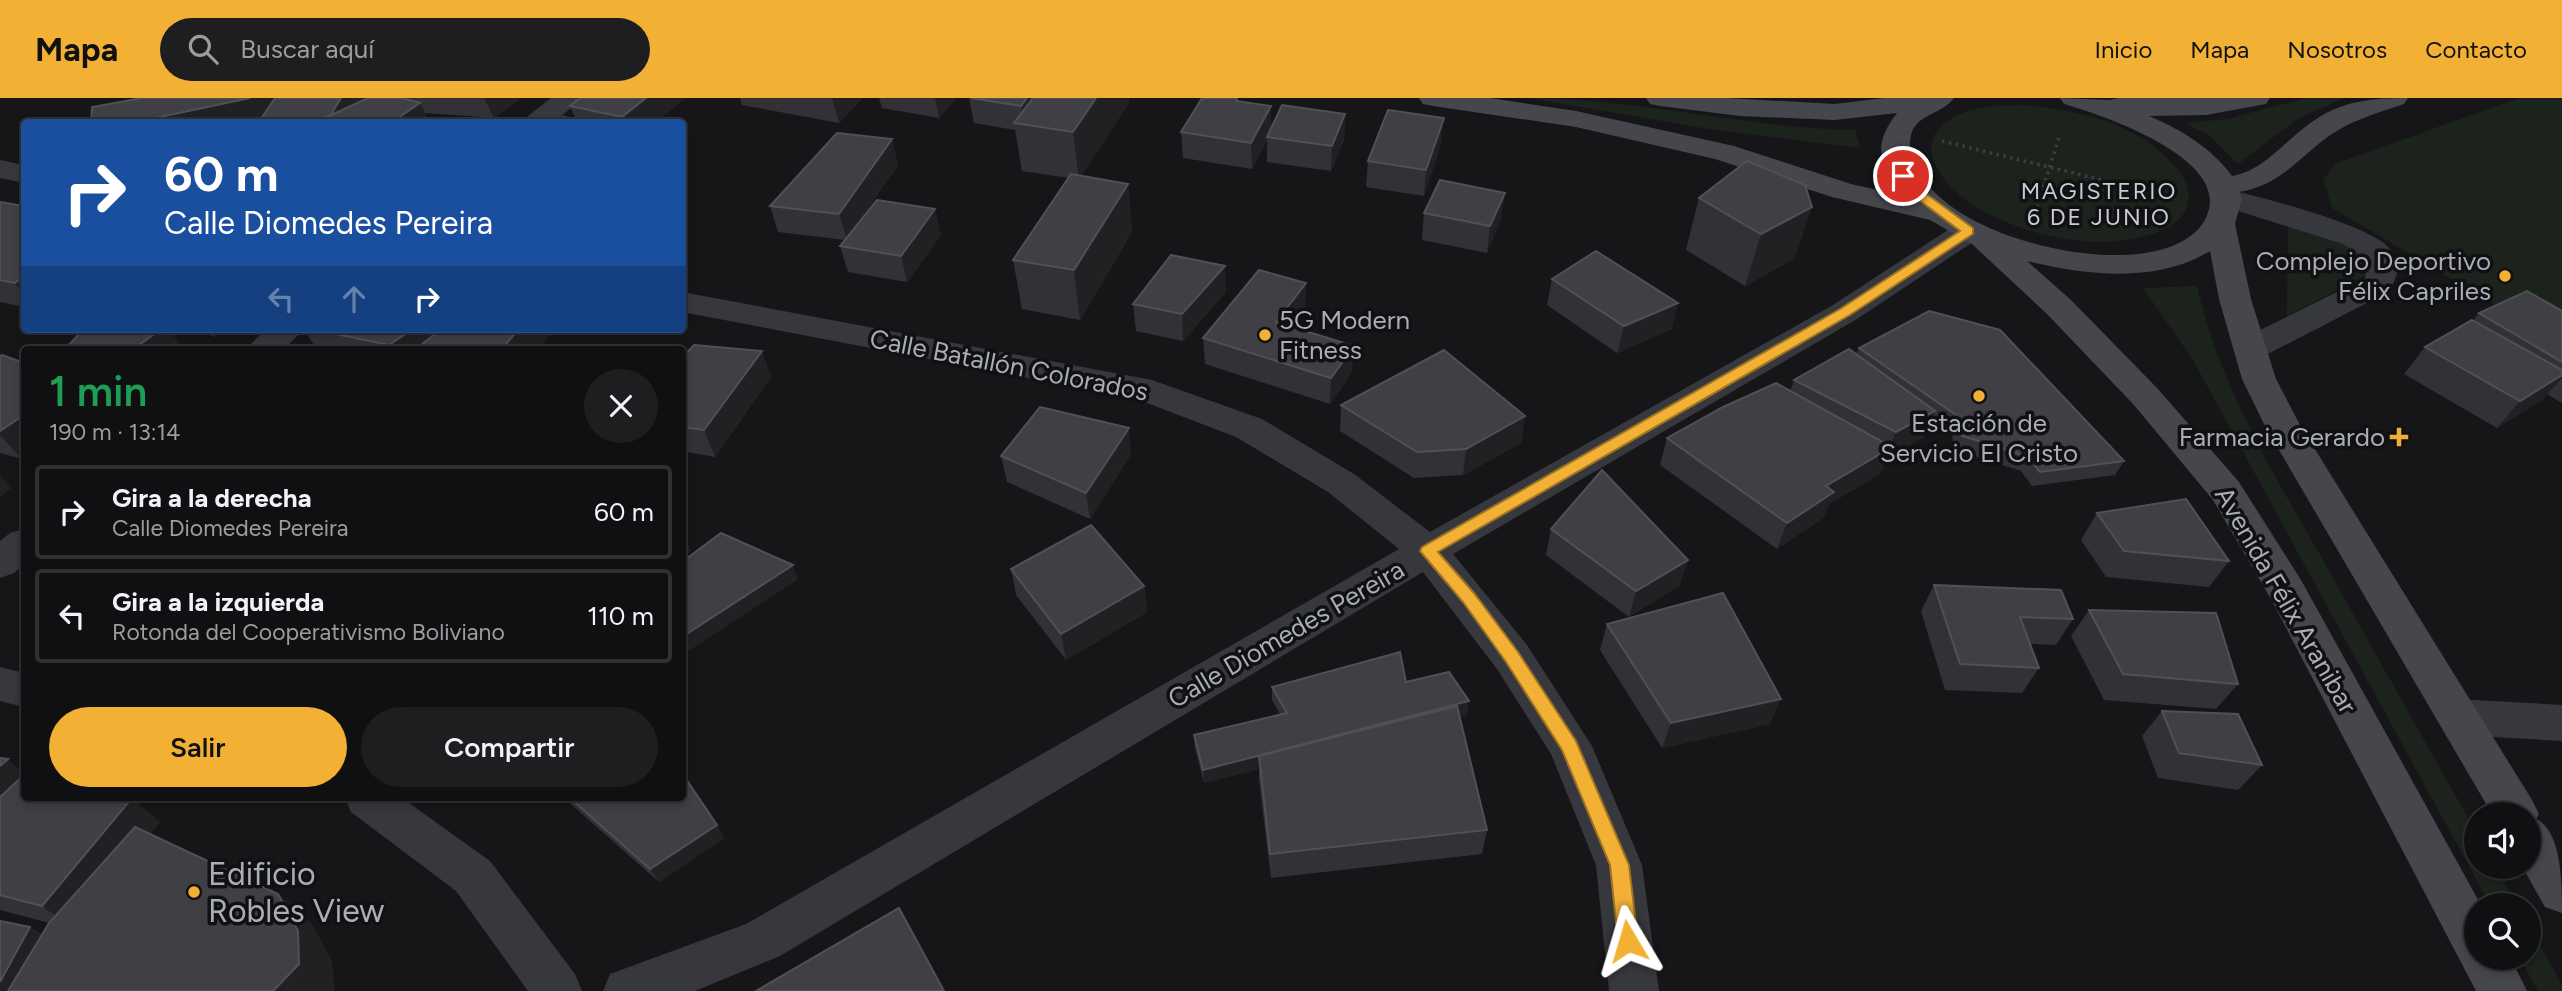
<!DOCTYPE html>
<html lang="es">
<head>
<meta charset="utf-8">
<style>
  body { margin:0; font-family:Figtree,sans-serif; background:#1e1e20; color:#f1f3f6; height:100vh; display:flex; flex-direction:column; font-size:26px; white-space:nowrap }
  * { box-sizing:border-box; margin:0 }
  p { font-size:23px; color:#9c9d9f }
  .icon { flex:none; width:38px; height:38px; fill:none; stroke:currentColor; stroke-width:2; stroke-linecap:round; stroke-linejoin:round }
  .map { position:relative; flex:1; overflow:hidden }
  .drawer { position:absolute; left:21px; top:248px; width:665px; height:455px; display:flex; flex-direction:column; background:#101012; border-radius:7px; box-shadow:0 4px 10px #0003,0 0 0 2px #303032 }
  .drawer>* { flex:none }
  .top-card { position:absolute; left:21px; top:21px; width:665px; height:214px; border-radius:7px; box-shadow:0 4px 10px #0003,0 0 0 2px #303032; background:#1a4fa0; color:#fff; overflow:hidden }
  .controls { position:absolute; left:2464px; top:704px; display:grid; gap:14px }
  .controls a { display:grid; place-items:center; width:77px; height:77px; border-radius:50%; background:#101012; box-shadow:0 4px 10px #0003,0 0 0 2px #303032; font-size:35px }
  .pin { position:absolute; display:grid; place-items:center; width:60px; height:60px; color:#fff; margin:-30px; border:4px solid #fff; border-radius:50%; box-shadow:0 2px 7px #0007 }
  .me { position:absolute; width:77px; margin:-38px; rotate:353deg; stroke-linejoin:round; filter:drop-shadow(0 0 5px #0008) }
  .turn { display:flex; align-items:center; gap:24px; height:147px; padding:0 28px; font-size:32px }
  .turn .icon { width:91px; height:91px; stroke-width:2.5 }
  .turn b { display:block; font-size:49px; line-height:60px }
  .lanes { display:flex; align-items:center; height:66px; padding:0 28px; background:#0003; justify-content:center; gap:35px; direction:ltr }
  .lanes .off { opacity:.35 }
  .round { display:grid; place-items:center; flex:none; width:74px; height:74px; border-radius:37px; background:#1e1e20 }
  .summary { display:flex; align-items:center; justify-content:space-between; height:119px; padding:0 28px }
  h1 { font-size:42px; font-weight:600; line-height:52px; color:#1e9e55 }
  .cta { display:flex; gap:14px; margin-top:auto; padding:14px 28px }
  .cta a { flex:1; height:80px; border-radius:42px; background:#f2b134; color:#111; font-size:28px; font-weight:600; line-height:80px; text-align:center }
  .cta a+a { background:#1e1e20; color:#f1f3f6 }
  ul { padding:0; list-style:none }
  li { display:flex; align-items:center; gap:21px; height:94px; margin:0 14px 10px; padding:0 14px; border:4px solid #303032; border-radius:7px }
  li div { flex:1 }
  li b { display:block; font-size:26px }
  li em { font-style:normal }
  header { display:flex; align-items:center; gap:42px; box-sizing:border-box; height:98px; padding:0 35px; background:#f2b134; color:#111 }
  header strong { font-size:33px }
  nav { display:flex; gap:38px; margin-inline-start:auto; font-size:24px }
  .search { width:490px; height:63px; background:#1e1e20; display:flex; align-items:center; gap:18px; box-sizing:border-box; padding:0 24px; border-radius:38px; color:#9c9d9f; font-size:26px }
  .map>svg:first-child { display:block }
  .green { fill:#1c231d }
  .lines { fill:none; stroke-linecap:round; stroke-linejoin:round }
  .path { stroke:#3d3f44; stroke-width:3.5; stroke-dasharray:2.5 4.5; stroke-linecap:butt }
  .minor { fill:#37383d; fill-rule:evenodd }
  .secondary { fill:#45474d; fill-rule:evenodd }
  .wall { fill:#323236 }
  .shaded-wall { fill:#212124 }
  .building { fill:#3f3f44; stroke:#4f5156; stroke-width:2 }
  .route { fill:#f2b134; stroke:#9d7322; stroke-width:2 }
  .poi-dot { fill:#f2b134; stroke:#111113; stroke-width:2.5 }
  .labels { text-anchor:middle; stroke-width:7; stroke-linejoin:round; paint-order:stroke }
  .far-neighbourhood-label { font-size:23px; letter-spacing:2px; fill:#c9ccd4; stroke:#111113 }
  .poi-label { font-size:26px; fill:#a8adb8; stroke:#111113; text-anchor:end }
  .street-label { font-size:26px; fill:#a8adb8; stroke:#111113 }
  .near-poi-label { font-size:32px; fill:#a8adb8; stroke:#111113; text-anchor:start }
</style>
</head>
<body>
<header>
<strong>Mapa</strong>
<div class="search"><svg class="icon" aria-label="search" viewBox="0 0 24 24"><circle cx="10" cy="10" r="6"/><path d="M15 15l6 6"/></svg>Buscar aquí</div>
<nav><a>Inicio</a><a>Mapa</a><a>Nosotros</a><a>Contacto</a></nav>
</header>
<div class="map">
<svg width="2562" height="893" viewBox="0 0 2562 893">
  <rect width="100%" height="100%" fill="#161618"/>
  <g class="green">
    <path d="M1527 0C1637 0 1745 30 1855 32L1860 50 1709 31Z"/>
    <polygon points="2306,0 2345,0 2299,20 2238,66 2210,38 2185,25 2227,21"/>
    <polygon points="2519,0 2562,0 2562,246 2332,110 2323,82 2335,66"/>
    <path d="M2020 7C2075 11 2142 25 2178 72 2187 83 2192 97 2186 111 2178 129 2155 136 2137 140 2085 152 2018 135 1973 107 1944 88 1908 46 1952 20 1972 8 1997 8 2020 7Z"/>
    <polygon points="2288,115 2350,149 2370,163 2369,176 2287,218"/>
    <path d="M2197 188C2219 286 2271 371 2320 457 2372 549 2424 642 2476 734V768H2495L2517 807H2490L2193 262 2143 190Z"/>
    <polygon points="2529,827 2562,887 2562,893 2538,893 2519,859 2529,859"/>
  </g>
  <g class="lines">
    <g class="path">
      <polyline points="1942,43 2180,101"/>
      <polyline points="2035,116 2060,36"/>
    </g>
    <g class="minor">
      <polygon points="551,0 582,0 555,24 524,24 528,18"/>
      <polygon points="0,62 24,67 24,85 0,80"/>
      <path d="M2227 91C2267 101 2355 123 2385 146 2392 152 2396 161 2400 169L2390 193 2262 259 2250 262 2238 259 2233 251 2238 243 2365 180 2368 169 2364 160 2343 146 2216 106 2212 100 2216 94Z"/>
      <polygon points="1968,124 1979,126 1983,133 1979,140 1857,221 1453,456 1527,547 1592,648 1642,767 1659,893 1609,893 1596,767 1551,656 1497,571 1423,474 780,858 695,893 603,893 610,876 746,826 1399,451 1328,394 1236,339 1134,300 682,214 682,194 1152,282 1262,321 1354,376 1430,434 1833,207 1957,126"/>
      <polygon points="266,231 304,231 283,252 245,252"/>
      <polygon points="24,431 24,466 14,475 0,480 0,443 10,435"/>
      <polygon points="0,569 24,575 24,609 0,603"/>
      <polygon points="2458,601 2562,607 2562,643 2458,637 2443,631 2437,619 2443,607"/>
      <polygon points="345,700 402,700 490,763 575,876 582,893 528,893 456,793 351,714"/>
    </g>
    <path class="secondary" d="M1419 0H1490L1576 13 1734 48 1851 86 1905 98C1881 66 1870 50 1897 15L1835 22 1740 18 1660 8 1650 6 1646 0H1726L1835 6 1884 0H1954C1943 16 1916 16 1911 37 1905 64 1923 84 1942 101 1991 145 2118 175 2179 145 2194 137 2205 128 2209 111 2222 58 2103 17 2064 6L2060 0 2110 2 2119 0H2270L2266 6 2206 17 2149 18C2180 31 2212 50 2232 78 2263 73 2284 44 2309 26 2340 3 2370 0 2408 0L2404 6C2378 15 2351 22 2329 38 2297 61 2281 87 2239 94L2242 100 2235 126 2251 201 2276 281 2300 327 2532 702 2539 716 2536 721C2562 733 2562 786 2562 815L2545 809 2522 768H2529V716H2492L2265 328 2242 281 2219 201 2210 153C2156 186 2086 177 2027 163L2071 202 2158 291 2239 384 2301 482 2481 807H2476V859H2510L2527 893H2476L2271 501 2213 402 2134 307 2047 216 1972 146 1930 122 1832 99 1715 61 1576 29 1433 8 1423 6Z"/>
  </g>
  <g class="wall">
    <polygon points="142,0 366,0 366,1 407,2 407,0 521,0 494,20 425,15"/>
    <polygon points="685,0 656,24 557,24 576,22 570,8"/>
    <polygon points="740,0 863,0 839,25 742,7"/>
    <polygon points="879,0 956,0 939,20 882,10"/>
    <polygon points="969,0 1129,5 1081,78 1128,86 1132,134 1080,222 1022,211 1013,162 1069,80 1022,73 1015,32 974,25"/>
    <polygon points="1239,3 1271,8 1271,29 1345,16 1344,42 1331,73 1267,64 1267,42 1252,71 1183,60 1181,34"/>
    <polygon points="1441,46 1424,98 1366,89 1368,63"/>
    <polygon points="1747,63 1795,160 1745,188 1686,152 1699,100"/>
    <polygon points="898,67 858,125 941,137 907,184 848,174 840,148 845,142 778,134 770,108"/>
    <polygon points="0,104 24,108 24,209 0,204"/>
    <polygon points="1424,115 1501,121 1487,155 1422,142"/>
    <polygon points="1552,181 1672,231 1617,255 1547,207"/>
    <polygon points="1306,185 1305,212 1292,229 1352,274 1330,306 1205,266 1203,240"/>
    <polygon points="1226,194 1183,243 1136,233 1133,206"/>
    <polygon points="2562,213 2562,305 2547,296 2543,301 2497,330 2404,276 2425,249 2473,223 2479,215"/>
    <polygon points="194,231 224,231 215,239"/>
    <polygon points="304,231 549,231 551,235 537,252 317,252"/>
    <polygon points="1859,250 2124,363 2115,377 2032,388 2021,373 1953,351 1952,333 1932,319 1923,340 1888,358 1880,376 1829,406 1823,420 1777,451 1660,367 1667,340 1790,293 1794,282 1856,256"/>
    <polygon points="762,253 771,279 715,359 682,353 682,260"/>
    <polygon points="0,258 22,361 0,355"/>
    <polygon points="1341,307 1525,318 1521,345 1463,377 1414,380 1340,333"/>
    <polygon points="1131,356 1090,421 1007,384 1001,358"/>
    <polygon points="2097,415 2229,463 2209,489 2106,479 2081,442"/>
    <polygon points="1551,431 1688,462 1679,488 1629,519 1546,457"/>
    <polygon points="682,464 798,481 688,553 682,548"/>
    <polygon points="1011,471 1144,488 1147,514 1066,562 1016,497"/>
    <polygon points="1934,487 2073,521 2056,547 2030,546 2039,570 2022,595 1945,592 1921,513"/>
    <polygon points="2089,512 2238,586 2216,611 2104,602 2071,538"/>
    <polygon points="1607,526 1770,626 1662,650 1600,552"/>
    <polygon points="1406,584 1467,617 1459,619 1487,732 1482,756 1271,780 1259,683 1259,671 1204,685 1195,650 1194,637 1280,616 1272,602 1272,589"/>
    <polygon points="2162,613 2262,667 2238,692 2158,680 2142,638"/>
    <polygon points="0,660 24,700 160,724 150,736 278,796 313,828 332,864 334,893 0,893 30,829 42,837 49,825 0,812"/>
    <polygon points="564,700 682,700 717,727 724,740 659,784"/>
  </g>
  <g class="shaded-wall">
    <polygon points="250,0 283,0 270,24 136,24"/>
    <polygon points="341,0 366,0 367,3 326,24"/>
    <polygon points="484,0 521,0 494,20"/>
    <polygon points="646,0 685,0 656,24 625,24 622,19"/>
    <polygon points="832,0 863,0 839,25"/>
    <polygon points="935,0 956,0 939,20"/>
    <polygon points="1027,0 1050,0 1024,26 1021,8"/>
    <polygon points="1096,0 1129,0 1129,5 1079,82 1073,34"/>
    <polygon points="420,5 430,24 392,24"/>
    <polygon points="1271,8 1271,33 1267,39 1267,42 1252,71 1251,45"/>
    <polygon points="1345,16 1344,42 1331,73 1332,48"/>
    <polygon points="1444,20 1441,46 1424,98 1426,72"/>
    <polygon points="892,41 898,67 847,142 839,116"/>
    <polygon points="1128,86 1132,134 1080,222 1074,172"/>
    <polygon points="1505,95 1501,121 1487,155 1490,128"/>
    <polygon points="1812,109 1795,160 1745,188 1761,136"/>
    <polygon points="935,111 941,137 907,184 901,158"/>
    <polygon points="1225,168 1226,194 1183,243 1182,216"/>
    <polygon points="24,178 24,197 15,185"/>
    <polygon points="1306,185 1305,212 1276,250 1276,224"/>
    <polygon points="1678,205 1672,231 1617,255 1624,228"/>
    <polygon points="161,231 169,231 184,252 132,252"/>
    <polygon points="209,231 224,231 215,239"/>
    <polygon points="413,231 467,231 436,252 392,252 389,247"/>
    <polygon points="519,231 549,231 551,235 537,252 501,252"/>
    <polygon points="1354,248 1352,274 1330,306 1331,280"/>
    <polygon points="762,253 771,279 715,359 704,332"/>
    <polygon points="2562,277 2562,280 2543,301 2497,330 2520,303"/>
    <polygon points="1935,313 1923,340 1888,358 1880,376 1829,406 1823,420 1777,451 1787,425 1826,388 1888,352 1896,334"/>
    <polygon points="24,317 24,360 22,361 0,337 0,333"/>
    <polygon points="1525,318 1521,345 1463,377 1466,351"/>
    <polygon points="1129,330 1131,356 1090,421 1086,395"/>
    <polygon points="0,377 12,390 0,399"/>
    <polygon points="684,439 691,453 682,460 682,441"/>
    <polygon points="1688,462 1679,488 1629,519 1636,493"/>
    <polygon points="793,467 798,481 688,553 682,542 682,539"/>
    <polygon points="1144,488 1147,514 1066,562 1061,536"/>
    <polygon points="1781,601 1770,626 1662,650 1671,625"/>
    <polygon points="1469,603 1467,617 1260,671 1259,658 1259,671 1204,685 1203,672"/>
    <polygon points="8,661 24,675 24,698 0,719 0,668"/>
    <polygon points="132,700 160,724 74,831 42,808"/>
    <polygon points="717,727 724,740 659,784 650,771"/>
    <polygon points="278,796 313,828 332,864 334,893 273,893"/>
    <polygon points="30,829 62,852 41,893 0,893 0,884"/>
  </g>
  <g class="building">
    <polygon points="142,0 250,0 136,24 91,24 92,9"/>
    <polygon points="275,0 341,0 330,18 316,24 259,24"/>
    <polygon points="368,0 402,0 420,5 392,24 316,24"/>
    <polygon points="580,0 646,0 622,19 570,8"/>
    <polygon points="971,0 1027,0 1021,8"/>
    <polygon points="1033,0 1096,0 1073,34 1014,25"/>
    <polygon points="1202,0 1237,0 1236,3 1271,8 1251,45 1181,34"/>
    <polygon points="1282,7 1345,16 1332,48 1267,39"/>
    <polygon points="1388,12 1444,20 1426,72 1368,63"/>
    <polygon points="563,19 589,24 557,24"/>
    <polygon points="837,35 892,41 839,116 770,108"/>
    <polygon points="1747,63 1805,87 1812,109 1761,136 1699,100"/>
    <polygon points="1071,76 1128,86 1074,172 1013,162"/>
    <polygon points="1440,82 1505,95 1490,128 1424,115"/>
    <polygon points="877,102 935,111 901,158 840,148"/>
    <polygon points="0,104 24,108 24,178 15,185 0,182"/>
    <polygon points="1596,153 1678,205 1624,228 1552,181"/>
    <polygon points="1171,157 1225,168 1182,216 1133,206"/>
    <polygon points="1259,172 1306,185 1276,224 1354,248 1331,280 1203,240"/>
    <polygon points="2527,193 2562,213 2562,264 2479,215"/>
    <polygon points="1929,213 2000,232 2124,363 2040,374 2028,359 1960,337 1959,319 1859,250"/>
    <polygon points="2472,222 2562,272 2562,277 2520,303 2425,249"/>
    <polygon points="84,231 161,231 132,252 64,252"/>
    <polygon points="311,231 413,231 389,247"/>
    <polygon points="441,231 519,231 501,252 415,252"/>
    <polygon points="694,247 762,253 704,332 682,329 682,260"/>
    <polygon points="1849,251 1935,313 1896,334 1794,282"/>
    <polygon points="1444,252 1525,318 1466,351 1417,354 1341,307"/>
    <polygon points="2,257 24,265 24,317 0,333 0,258"/>
    <polygon points="1776,285 1892,349 1826,388 1834,394 1787,425 1667,340 1723,309"/>
    <polygon points="1040,309 1129,330 1086,395 1001,358"/>
    <polygon points="1602,372 1688,462 1636,493 1551,431"/>
    <polygon points="2186,401 2229,463 2124,453 2097,415"/>
    <polygon points="1091,427 1144,488 1061,536 1011,471"/>
    <polygon points="721,435 793,467 682,539 682,464"/>
    <polygon points="1934,487 2061,492 2073,521 2020,519 2039,570 1960,566"/>
    <polygon points="1723,495 1781,601 1671,625 1607,526"/>
    <polygon points="2089,512 2216,515 2238,586 2123,576"/>
    <polygon points="1400,554 1406,584 1449,574 1469,603 1203,672 1194,637 1287,615 1272,589"/>
    <polygon points="1457,608 1487,732 1270,756 1259,658"/>
    <polygon points="2162,613 2238,616 2262,667 2179,655"/>
    <polygon points="0,660 8,661 0,668"/>
    <polygon points="682,675 717,727 650,771 570,700 682,700"/>
    <polygon points="24,677 24,700 132,700 42,808 0,797 0,699"/>
    <polygon points="135,729 278,796 298,833 299,866 273,893 8,893 49,825"/>
    <polygon points="899,810 944,893 756,893"/>
    <polygon points="0,823 30,829 0,884"/>
  </g>
  <polygon class="route" points="1903,74 1907,75 1924,94 1973,130 1973,136 1850,217 1438,454 1474,495 1518,554 1576,643 1629,767 1638,843 1635,849 1628,852 1621,849 1618,843 1610,767 1562,652 1506,564 1463,504 1420,453 1422,449 1840,211 1960,133 1915,99 1897,78"/>
  <g class="poi-dot">
    <circle cx="2505" cy="178" r="7"/>
    <circle cx="1265" cy="237" r="7"/>
    <circle cx="1979" cy="298" r="7"/>
    <path d="M2395.5 328.5h7v7h7v7h-7v7h-7v-7h-7v-7h7z"/>
    <circle cx="194" cy="794" r="7"/>
  </g>
  <g class="labels">
    <g class="far-neighbourhood-label">
      <text x="2099" y="101">MAGISTERIO<tspan x="2099" dy="26">6 DE JUNIO</tspan></text>
    </g>
    <g class="poi-label">
      <text x="2491" y="172">Complejo Deportivo<tspan x="2491" dy="30">Félix Capriles</tspan></text>
      <text x="1279" y="231" text-anchor="start">5G Modern<tspan x="1279" dy="30">Fitness</tspan></text>
      <text x="1979" y="334" text-anchor="middle">Estación de<tspan x="1979" dy="30">Servicio El Cristo</tspan></text>
      <text x="2385" y="348">Farmacia Gerardo</text>
    </g>
    <g class="street-label">
      <text transform="translate(1009 267) rotate(11)" y="9">Calle Batallón Colorados</text>
      <text transform="translate(2286 502) rotate(60)" y="9">Avenida Félix Aranibar</text>
      <text transform="translate(1286 536) rotate(-30)" y="9">Calle Diomedes Pereira</text>
    </g>
    <g class="near-poi-label">
      <text x="208" y="787">Edificio<tspan x="208" dy="37">Robles View</tspan></text>
    </g>
  </g>
</svg>
<div class="controls">
<a><svg class="icon" aria-label="sound" viewBox="0 0 24 24"><path d="M4 9h4l5-4v14l-5-4H4zM17 9q2 3 0 6"/></svg></a>
<a><svg class="icon" aria-label="search" viewBox="0 0 24 24"><circle cx="10" cy="10" r="6"/><path d="M15 15l6 6"/></svg></a>
</div>
<div class="pin" style="left:1903px;top:78px;background:#d93025"><svg class="icon" aria-label="arrive" viewBox="0 0 24 24"><path d="M6 21V4h12l-3 4 3 4H6"/></svg></div>
<svg class="me" style="left:1628px;top:843px" viewBox="-20 -20 40 40"><path d="M0-17L14 15 0 8-14 15z" fill="#f2b134" stroke="#fff" stroke-width="4"/></svg>
<div class="top-card">
<div class="turn"><svg class="icon" aria-label="right" viewBox="0 0 24 24"><path d="M7 20v-9h11M14 6l5 5-5 5"/></svg><div><b>60 m</b>Calle Diomedes Pereira</div></div>
<div class="lanes"><svg class="icon off" aria-label="left" viewBox="0 0 24 24"><path d="M17 20v-9H6M10 6l-5 5 5 5"/></svg><svg class="icon off" aria-label="ahead" viewBox="0 0 24 24"><path d="M12 20V5M6 11l6-6 6 6"/></svg><svg class="icon" aria-label="right" viewBox="0 0 24 24"><path d="M7 20v-9h11M14 6l5 5-5 5"/></svg></div>
</div>
<section class="drawer">
<div class="summary"><div><h1>1 min</h1><p>190 m · 13:14</p></div><a class="round"><svg class="icon" aria-label="close" viewBox="0 0 24 24"><path d="M6 6l12 12M18 6L6 18"/></svg></a></div>
<ul>
<li><svg class="icon" aria-label="right" viewBox="0 0 24 24"><path d="M7 20v-9h11M14 6l5 5-5 5"/></svg><div><b>Gira a la derecha</b><p>Calle Diomedes Pereira</p></div><em>60 m</em></li>
<li><svg class="icon" aria-label="left" viewBox="0 0 24 24"><path d="M17 20v-9H6M10 6l-5 5 5 5"/></svg><div><b>Gira a la izquierda</b><p>Rotonda del Cooperativismo Boliviano</p></div><em>110 m</em></li>
</ul>
<div class="cta"><a>Salir</a><a>Compartir</a></div>
</section>
</div>
</body>
</html>
